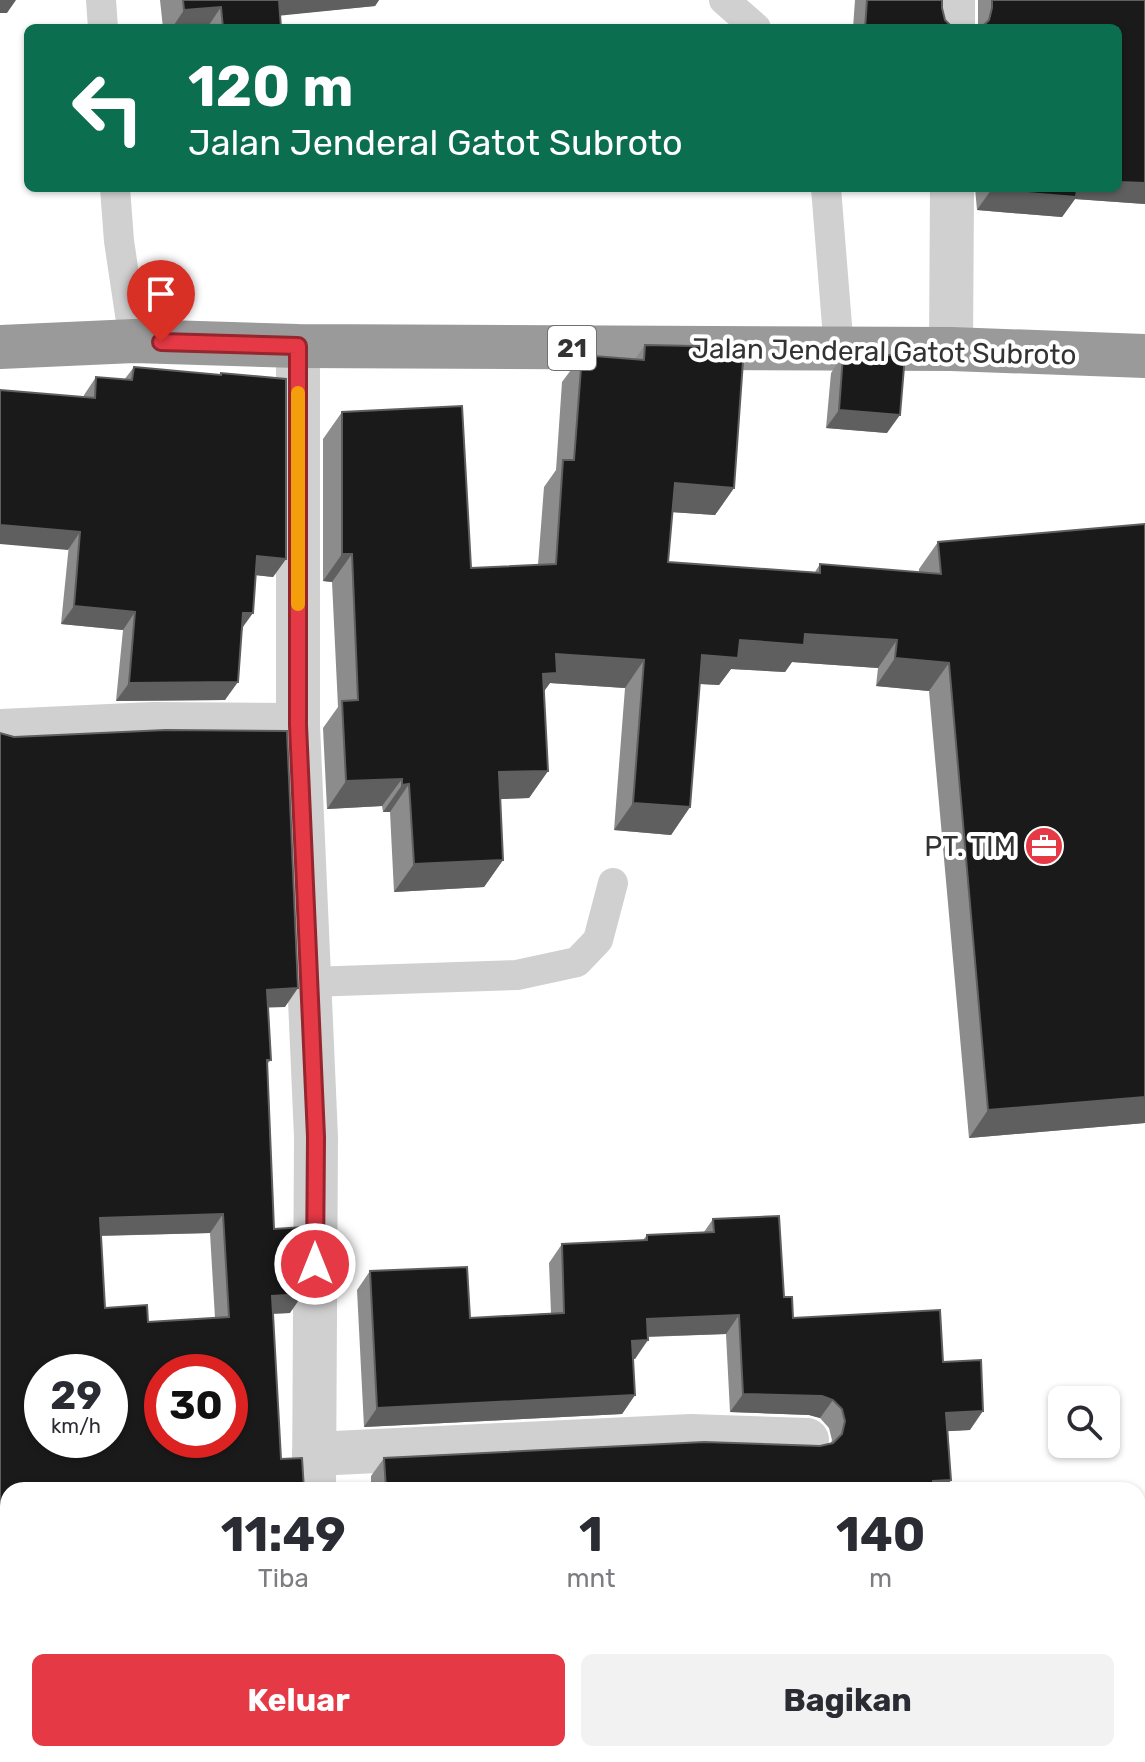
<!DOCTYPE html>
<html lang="id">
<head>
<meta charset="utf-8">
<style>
  body { margin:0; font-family:Rubik,sans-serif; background:#f2f2f3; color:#2b2b33; height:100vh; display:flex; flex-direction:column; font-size:30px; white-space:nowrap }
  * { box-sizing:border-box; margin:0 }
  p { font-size:26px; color:#7c7c81 }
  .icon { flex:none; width:44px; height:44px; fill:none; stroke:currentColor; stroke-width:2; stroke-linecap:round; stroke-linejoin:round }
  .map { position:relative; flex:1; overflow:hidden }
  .sheet { position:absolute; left:0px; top:1482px; width:1146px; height:280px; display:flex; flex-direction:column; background:#fff; border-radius:24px 24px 0 0; box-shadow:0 2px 6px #0004 }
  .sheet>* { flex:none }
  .top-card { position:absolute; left:24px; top:24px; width:1098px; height:168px; border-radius:12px; box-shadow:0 2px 6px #0004; background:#0b6e4f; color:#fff; overflow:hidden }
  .buttons { position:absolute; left:1048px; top:1386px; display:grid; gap:16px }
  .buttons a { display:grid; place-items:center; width:72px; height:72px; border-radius:12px; background:#fff; box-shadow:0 2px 6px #0004; font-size:40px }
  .speed { position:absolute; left:24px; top:1354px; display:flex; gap:16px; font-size:40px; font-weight:700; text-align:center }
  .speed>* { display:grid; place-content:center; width:104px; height:104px; border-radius:50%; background:#fff; box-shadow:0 2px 6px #0004; line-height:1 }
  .speed small { font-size:20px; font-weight:400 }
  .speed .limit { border:12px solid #d22; background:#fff; color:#111 }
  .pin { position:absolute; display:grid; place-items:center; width:68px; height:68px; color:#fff; margin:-82px -34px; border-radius:50% 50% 50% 0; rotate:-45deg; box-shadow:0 0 8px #0007 }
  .pin .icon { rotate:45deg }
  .me { position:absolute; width:88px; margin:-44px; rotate:0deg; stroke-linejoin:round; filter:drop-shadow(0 0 6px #0008) }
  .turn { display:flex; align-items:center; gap:28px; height:168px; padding:0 32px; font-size:36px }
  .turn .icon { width:104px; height:104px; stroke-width:2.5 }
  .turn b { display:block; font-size:56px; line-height:68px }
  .eta { display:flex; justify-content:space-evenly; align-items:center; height:136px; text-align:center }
  .eta b { font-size:48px; font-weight:700; line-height:56px }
  .action { display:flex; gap:16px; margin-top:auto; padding:16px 32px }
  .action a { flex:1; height:92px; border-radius:12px; background:#e63946; color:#fff; font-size:32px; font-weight:700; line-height:92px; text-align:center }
  .action a+a { background:#f2f2f3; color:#2b2b33 }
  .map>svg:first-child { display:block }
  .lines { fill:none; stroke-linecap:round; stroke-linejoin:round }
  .lane { stroke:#d0d0d0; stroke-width:30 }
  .street { stroke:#d0d0d0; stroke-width:44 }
  .highway { stroke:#9a9a9a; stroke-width:44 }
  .wall { fill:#8c8c8c; fill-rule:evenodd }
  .shaded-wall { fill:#5f5f5f }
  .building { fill:#1a1a1a; stroke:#5f5f5f; stroke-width:2; fill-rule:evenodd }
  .route-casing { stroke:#96252e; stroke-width:20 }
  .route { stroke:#e63946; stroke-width:14 }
  .slow { stroke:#f59e0b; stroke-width:14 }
  .labels { text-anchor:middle; stroke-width:8; stroke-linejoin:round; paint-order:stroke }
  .shield { fill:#fff; stroke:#707070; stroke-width:2 }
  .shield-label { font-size:26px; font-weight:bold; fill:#333 }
  .street-label { font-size:28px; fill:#333; stroke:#fff }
  .poi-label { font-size:28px; fill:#333; stroke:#fff; text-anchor:end }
</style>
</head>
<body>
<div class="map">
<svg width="1145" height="1762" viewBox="0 0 1145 1762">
  <rect width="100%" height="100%" fill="#fff"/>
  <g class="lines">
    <g class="lane">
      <polyline points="101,0 103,28"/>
      <polyline points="724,0 756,28"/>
      <polyline points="115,188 119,241 134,341"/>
      <polyline points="826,188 839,350"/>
      <polyline points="309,982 517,975 577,962 598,940 613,883"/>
    </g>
    <g class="street">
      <polyline points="953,28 953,0"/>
      <polyline points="298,346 298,725 316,1137 314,1490"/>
      <polyline points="951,349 952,188"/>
      <polyline points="0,731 153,724 298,725"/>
      <polyline points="314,1454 691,1436 807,1440"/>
      <polyline points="0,1594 8,1595"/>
      <polyline points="301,1762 301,1754"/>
    </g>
    <polyline class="highway" points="0,347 134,341 298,346 951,349 1145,356"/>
  </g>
  <g class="wall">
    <polygon points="160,0 379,0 375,6 280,15 281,28 163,28"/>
    <polygon points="855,0 942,0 942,8 945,20 953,28 853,28"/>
    <polygon points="978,0 1145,0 1145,204 1075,199 1062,217 977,210 975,188 1118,188 1118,28 978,28"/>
    <polygon points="645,345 734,488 715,515 672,512 668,562 815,572 820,564 919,573 919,569 938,542 1145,1123 969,1138 929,691 876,686 878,668 792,662 785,672 731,669 719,685 700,684 690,807 671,835 614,830 625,688 550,683 544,691 548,771 529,798 500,799 503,860 484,887 394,892 390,812 383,812 382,806 327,809 323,728 338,707 332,582 323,581 323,439 342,412 471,568 538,565 544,487 556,470 562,382 582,355 635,359"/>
    <polygon points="843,355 887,433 826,428 831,373"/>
    <polygon points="134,367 219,375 221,373 286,559 273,577 256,575 225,700 116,701 123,630 61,624 84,395 96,377 124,380"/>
    <path d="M0 733 285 1007H268L271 1060 267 1064 274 1229 290 1313 273 1314 281 1459 8 1490V1571L0 1570ZM210 1233 215 1318 148 1322 105 1308 101 1236Z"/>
    <polygon points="713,1219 784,1297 793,1318 943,1362 970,1430 948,1431 951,1480 944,1490 371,1490 371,1476 384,1458 820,1446 831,1443 832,1440 829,1428 820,1418 809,1415 730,1412 726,1334 648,1337 635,1359 633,1359 635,1395 622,1414 364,1427 357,1290 370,1271 470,1318 551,1313 549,1263 562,1244 643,1240 647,1235 704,1232"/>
    <polygon points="8,1754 256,1754 256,1762 6,1762"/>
    <polygon points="402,1754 498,1754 492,1762 403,1762"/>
    <rect x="630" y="1754" width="347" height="8"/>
  </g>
  <g class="shaded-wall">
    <polygon points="0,0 16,0 7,13 0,13"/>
    <polygon points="269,0 379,0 375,6 257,18"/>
    <polygon points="221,7 207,28 172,28 184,10"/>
    <polygon points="1118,182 1145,183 1145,204 1075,199 1062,217 977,210 991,190 1118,188"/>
    <polygon points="839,410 900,415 887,433 826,428"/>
    <polygon points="675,483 734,488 715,515 655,511"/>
    <polygon points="0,525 80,532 68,550 0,544"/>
    <polygon points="342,554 352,554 332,582 323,581"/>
    <polygon points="257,556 286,559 273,577 245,574"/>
    <polygon points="74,606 135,612 123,630 61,624"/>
    <polygon points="243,613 253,613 240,631"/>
    <polygon points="805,634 897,640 878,668 792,662 785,672 731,669 719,685 683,683 702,655 740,640"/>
    <polygon points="556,654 644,660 625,688 550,683 537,701 524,701"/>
    <polygon points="895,658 949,663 929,691 876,686"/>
    <polygon points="238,682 225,700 116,701 129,683"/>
    <polygon points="548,771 529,798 479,800 499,772"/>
    <polygon points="402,779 382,806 327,809 346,781"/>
    <polygon points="409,784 390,812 383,812 402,785"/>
    <polygon points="633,803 690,807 671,835 614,830"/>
    <polygon points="503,860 484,887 394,892 414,864"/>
    <polygon points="298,988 285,1007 254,1008 267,990"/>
    <polygon points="1145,1097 1145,1123 969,1138 988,1110"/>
    <polygon points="223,1214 210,1233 87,1236 100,1218"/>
    <polygon points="303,1294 290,1313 259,1314 272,1296"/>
    <polygon points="739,1315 726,1334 634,1337 647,1319"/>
    <polygon points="648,1340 635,1359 619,1360 632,1341"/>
    <polygon points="743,1394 822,1396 833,1400 820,1418 809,1415 730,1412"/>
    <polygon points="635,1395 622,1414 364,1427 377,1408"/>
    <polygon points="983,1411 970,1430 933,1432 946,1413"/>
    <polygon points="951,1480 944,1490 927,1490 933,1481"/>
    <polygon points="8,1552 8,1571 0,1570 0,1555 3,1553"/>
    <polygon points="0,1741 8,1742 8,1754 11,1754 6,1761 0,1760"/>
    <polygon points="412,1754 498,1754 492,1762 406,1762"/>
  </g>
  <g class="building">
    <polygon points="183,0 279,0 281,28 223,28 221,7 184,10"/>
    <polygon points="867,0 942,0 942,8 945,20 953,28 865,28"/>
    <polygon points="992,0 1145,0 1145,183 1118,182 1118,28 981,28 989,20 992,8"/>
    <polygon points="990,188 1077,188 1076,197 991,190"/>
    <polygon points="645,345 744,347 734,488 675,483 668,562 820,573 820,564 941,574 938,542 1145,524 1145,1097 988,1110 949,663 895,658 897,640 805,634 804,645 740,640 738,658 702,655 690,807 633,803 644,660 556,654 557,673 543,674 548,771 499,772 503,860 414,864 409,784 402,785 402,779 346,781 342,701 358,700 352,554 342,554 342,412 462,406 471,568 556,564 563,460 574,460 582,355 644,360"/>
    <polygon points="843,355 905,355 900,415 839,410"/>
    <polygon points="134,367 221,375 221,373 286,379 286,559 257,556 253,613 243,613 238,682 129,683 135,612 74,606 80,532 0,525 0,390 95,398 96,377 132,380"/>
    <path d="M166 730 287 731 298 988 267 990 271 1060H267L274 1229 303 1227V1294L272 1296 281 1459 302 1458 304 1490H8V1552L3 1553 0 1555V733L14 737ZM223 1214 229 1317 148 1322 147 1305 105 1308 100 1218ZM42 1372H110V1440H42ZM162 1372H230V1440H162Z"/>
    <polygon points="779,1216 784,1297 792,1297 793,1318 940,1310 943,1362 981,1360 983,1411 946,1413 951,1480 933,1481 933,1490 386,1490 384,1458 704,1442 820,1446 833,1443 842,1434 845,1421 842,1409 833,1400 822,1396 743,1394 739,1315 647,1319 648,1340 632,1341 635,1395 377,1408 370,1271 467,1267 470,1318 564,1313 562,1244 647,1240 647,1235 714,1232 713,1219"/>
    <polygon points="0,1596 8,1598 8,1742 0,1741"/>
    <rect x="18" y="1754" width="238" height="8"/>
    <rect x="643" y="1754" width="334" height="8"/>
  </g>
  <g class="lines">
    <defs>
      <polyline id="route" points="161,342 298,346 298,725 316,1137 315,1264"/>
    </defs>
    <use href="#route" class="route-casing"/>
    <use href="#route" class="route"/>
    <polyline class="slow" points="298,393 298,604"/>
  </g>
  <defs>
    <symbol id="office-disc" viewBox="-11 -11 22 22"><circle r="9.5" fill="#e63946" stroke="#fff"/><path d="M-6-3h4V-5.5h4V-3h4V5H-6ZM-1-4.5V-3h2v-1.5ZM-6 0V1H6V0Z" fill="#fff"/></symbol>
  </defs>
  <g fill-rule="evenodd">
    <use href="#office-disc" x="1022" y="824" width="44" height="44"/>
  </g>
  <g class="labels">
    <rect class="shield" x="548" y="326" width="48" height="44" rx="6"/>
    <g class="shield-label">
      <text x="572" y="357">21</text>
    </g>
    <g class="street-label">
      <text transform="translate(884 351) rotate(1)" y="10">Jalan Jenderal Gatot Subroto</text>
    </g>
    <g class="poi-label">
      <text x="1016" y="856">PT. TIM</text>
    </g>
  </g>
</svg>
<div class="buttons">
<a><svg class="icon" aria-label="search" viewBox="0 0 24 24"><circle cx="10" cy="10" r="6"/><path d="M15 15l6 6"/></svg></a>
</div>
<div class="speed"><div>29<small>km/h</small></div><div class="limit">30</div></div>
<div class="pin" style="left:161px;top:342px;background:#d93025"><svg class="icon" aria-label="arrive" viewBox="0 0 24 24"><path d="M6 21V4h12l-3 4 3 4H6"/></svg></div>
<svg class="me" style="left:315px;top:1264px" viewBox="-20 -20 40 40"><circle r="17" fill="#e63946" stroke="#fff" stroke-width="3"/><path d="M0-11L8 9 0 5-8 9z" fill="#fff"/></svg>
<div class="top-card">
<div class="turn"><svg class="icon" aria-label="left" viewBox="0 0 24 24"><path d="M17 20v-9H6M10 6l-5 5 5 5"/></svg><div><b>120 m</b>Jalan Jenderal Gatot Subroto</div></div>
</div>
<section class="sheet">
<div class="eta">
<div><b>11:49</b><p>Tiba</p></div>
<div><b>1</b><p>mnt</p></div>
<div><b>140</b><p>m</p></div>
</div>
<div class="action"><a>Keluar</a><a>Bagikan</a></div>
</section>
</div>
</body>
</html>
